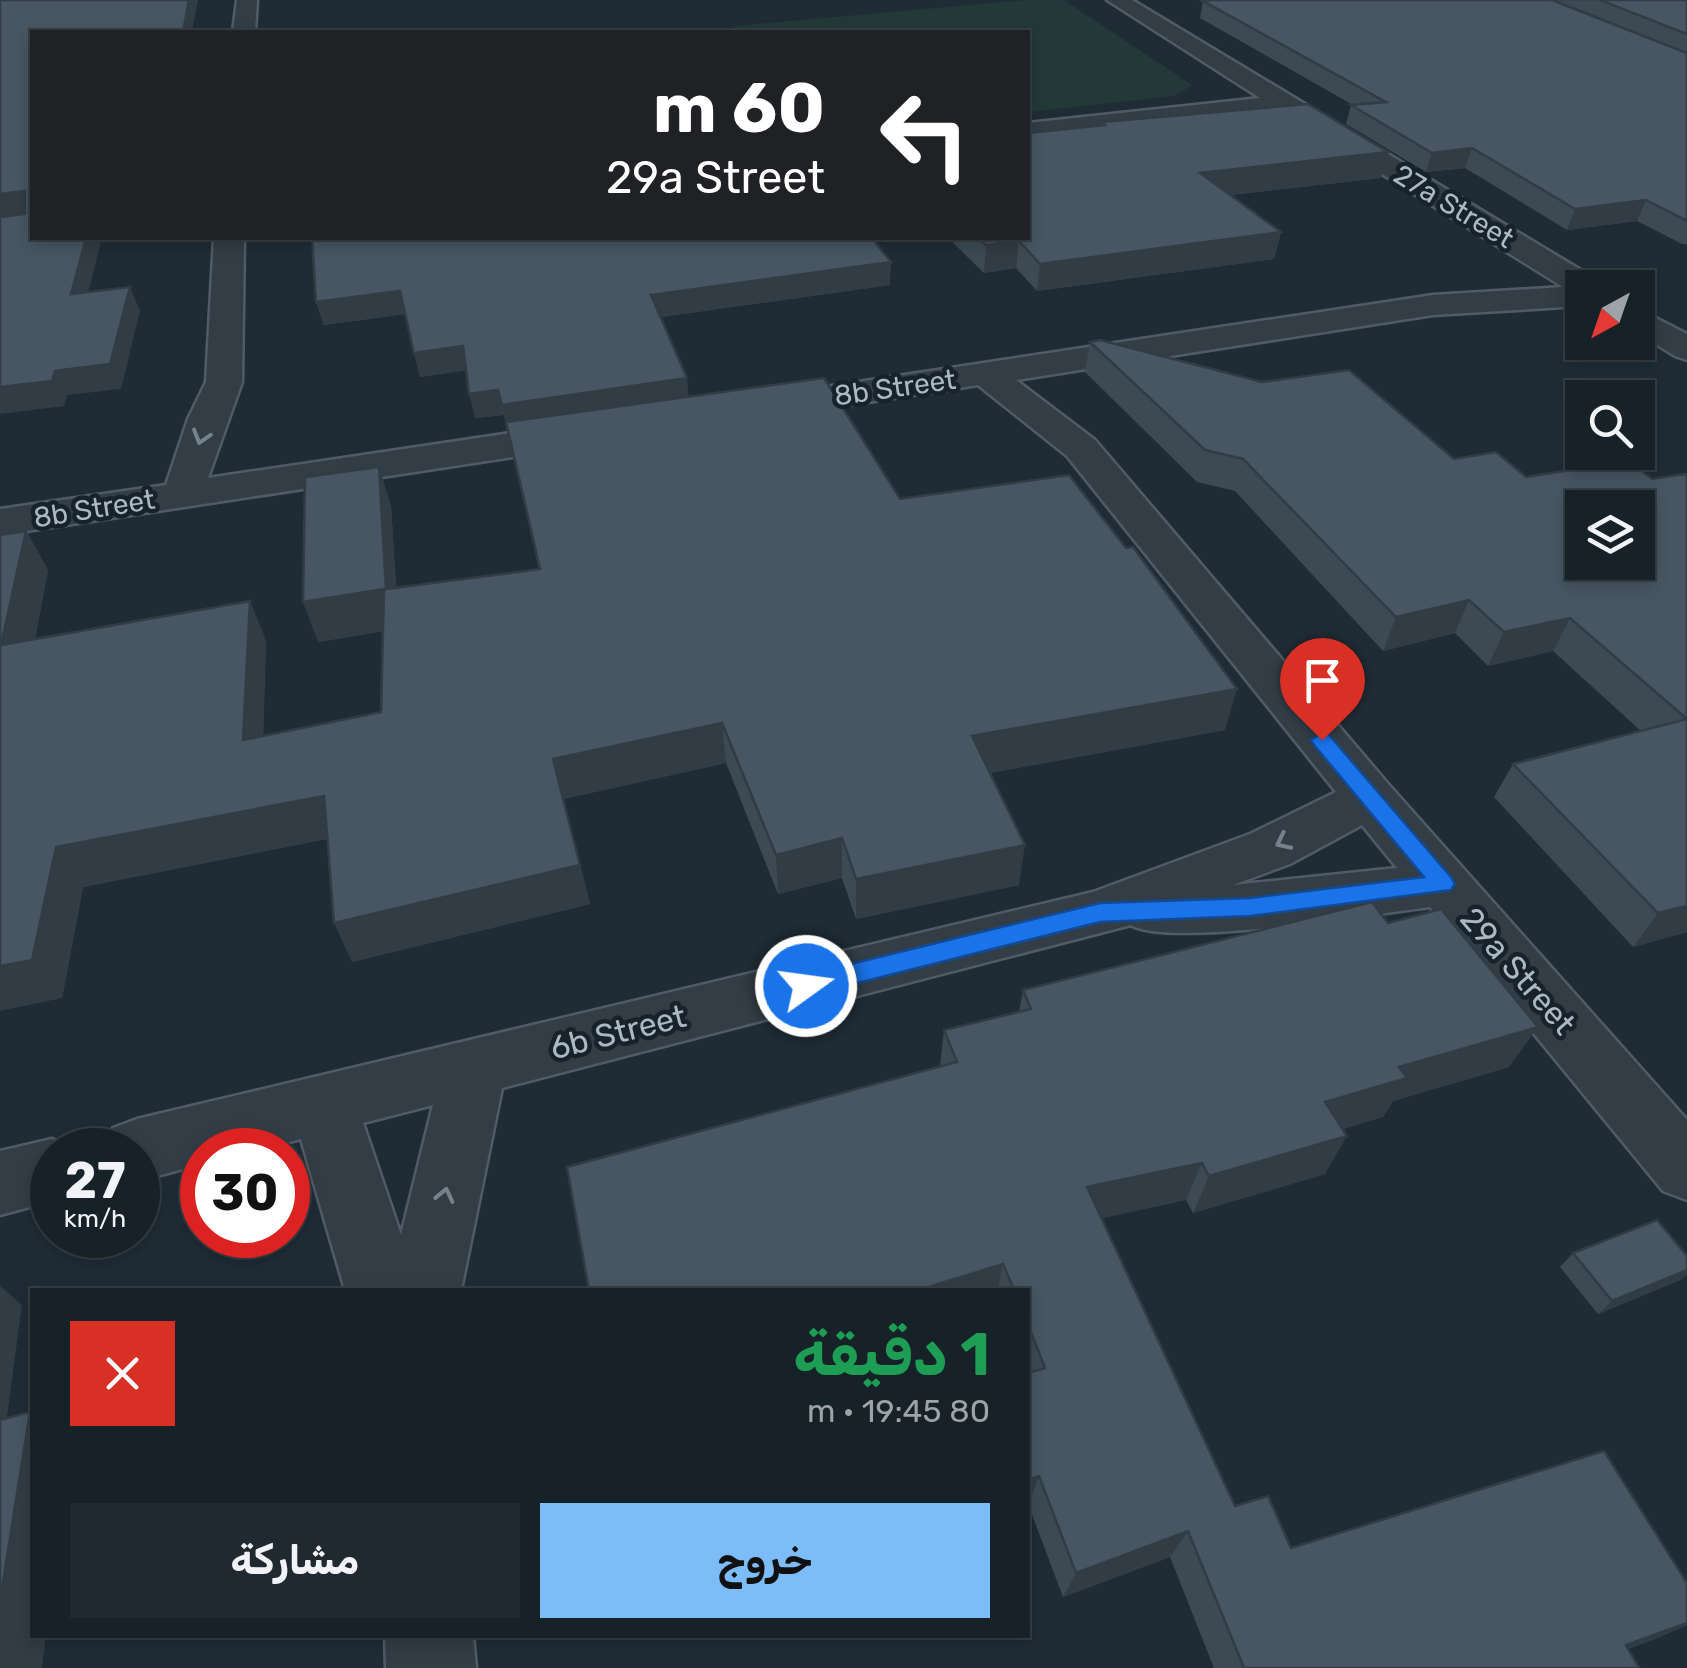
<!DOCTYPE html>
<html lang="ar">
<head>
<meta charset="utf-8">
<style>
  body { margin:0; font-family:Rubik,"Noto Naskh Arabic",sans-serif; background:#202930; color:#f1f3f6; direction:rtl; height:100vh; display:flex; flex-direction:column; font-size:38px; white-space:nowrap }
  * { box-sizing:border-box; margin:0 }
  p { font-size:32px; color:#9ea3a8 }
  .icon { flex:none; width:55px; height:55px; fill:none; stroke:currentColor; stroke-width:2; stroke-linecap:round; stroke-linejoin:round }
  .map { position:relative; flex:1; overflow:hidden; direction:ltr }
  .details { position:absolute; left:30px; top:1288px; width:1000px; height:350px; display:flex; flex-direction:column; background:#172128; border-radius:0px; box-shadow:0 5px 15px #0003,0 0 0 2px #363e45; direction:rtl }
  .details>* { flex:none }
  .top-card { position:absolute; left:30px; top:30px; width:1000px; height:210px; border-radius:0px; box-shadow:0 5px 15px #0003,0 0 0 2px #363e45; direction:rtl; background:#202124; color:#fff; overflow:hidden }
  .needle { width:65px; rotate:220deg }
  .fabs { position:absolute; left:1565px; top:270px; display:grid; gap:20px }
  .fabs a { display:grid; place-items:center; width:90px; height:90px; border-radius:0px; background:#172128; box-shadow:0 5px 15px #0003,0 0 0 2px #363e45; font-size:50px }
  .speed { position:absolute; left:30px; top:1128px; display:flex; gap:20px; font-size:50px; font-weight:700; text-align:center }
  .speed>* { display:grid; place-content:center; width:130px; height:130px; border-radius:50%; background:#172128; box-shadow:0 5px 15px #0003,0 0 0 2px #363e45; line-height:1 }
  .speed small { font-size:25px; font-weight:400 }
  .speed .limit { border:15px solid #d22; background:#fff; color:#111 }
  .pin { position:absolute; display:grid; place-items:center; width:85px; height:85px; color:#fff; margin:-102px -42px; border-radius:50% 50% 50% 0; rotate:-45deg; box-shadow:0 0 10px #0007 }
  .pin .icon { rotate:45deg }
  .me { position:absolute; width:110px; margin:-55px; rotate:76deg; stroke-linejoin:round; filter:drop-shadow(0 0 8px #0008) }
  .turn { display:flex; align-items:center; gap:35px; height:210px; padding:0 40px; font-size:45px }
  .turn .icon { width:130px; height:130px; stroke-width:2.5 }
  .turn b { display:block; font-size:70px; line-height:85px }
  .round { display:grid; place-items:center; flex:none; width:105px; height:105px; border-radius:0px; background:#202930 }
  .overview { display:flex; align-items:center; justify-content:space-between; height:170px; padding:0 40px }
  h1 { font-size:60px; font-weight:700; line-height:75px; color:#1e9e55 }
  .primary-button { display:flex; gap:20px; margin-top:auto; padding:20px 40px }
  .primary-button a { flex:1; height:115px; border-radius:0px; background:#7cbcf8; color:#111; font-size:40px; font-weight:700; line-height:115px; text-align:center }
  .primary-button a+a { background:#202930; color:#f1f3f6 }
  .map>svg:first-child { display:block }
  .green { fill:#223938 }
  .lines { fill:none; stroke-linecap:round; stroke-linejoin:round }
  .street-casing { stroke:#505b65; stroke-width:5 }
  .street { fill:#323d46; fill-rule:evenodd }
  .wall { fill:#3d4a54 }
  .shaded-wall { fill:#323c45 }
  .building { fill:#475662; stroke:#323c45; stroke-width:2.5; fill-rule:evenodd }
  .oneway { stroke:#75818b }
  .route { fill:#1a73e8; stroke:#114b97; stroke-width:2.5 }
  .labels { text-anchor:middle; stroke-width:9; stroke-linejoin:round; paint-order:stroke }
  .far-street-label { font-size:28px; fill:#acb8c4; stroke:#18222b }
  .street-label { font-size:32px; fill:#acb8c4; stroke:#18222b }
</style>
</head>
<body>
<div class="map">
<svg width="1687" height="1668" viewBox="0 0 1687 1668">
  <rect width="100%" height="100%" fill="#1f2c36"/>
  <polygon class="green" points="1026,0 1064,0 1192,85 1175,96 1028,112 1028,32 738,32 733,26"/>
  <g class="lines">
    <defs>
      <g id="street">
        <polygon points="237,0 257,0 255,32 233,32"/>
        <path d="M1107 0H1132L1599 281 1603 288H1582V306L1433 315 1016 380 1095 440 1389 785 1687 1120V1200L1663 1191 1430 907C1374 914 1170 948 1131 925L502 1088 461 1290H345L301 1139 257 1150H202V1164L138 1181V1150H103L113 1128 137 1119 1093 892 1250 834 1336 792 1067 456 978 385 759 419 746 416 740 408 746 400 759 397 1433 295 1563 287 1281 111 1028 139V123L1260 98ZM1362 825 1397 868 1233 885 1290 864ZM433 1105 401 1235 363 1123Z"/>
        <polygon points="214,238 244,238 242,382 208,478 585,422 599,426 604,434 599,442 585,446 0,535 0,509 166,485 188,419 206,382"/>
        <polygon points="1638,309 1687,334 1687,360 1675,356 1638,333"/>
        <polygon points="52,1139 77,1150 52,1150 52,1201 0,1215 0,1151"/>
        <polygon points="385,1635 473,1635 476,1668 386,1668"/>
      </g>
    </defs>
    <use href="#street" class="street-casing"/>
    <use href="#street" class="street"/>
  </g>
  <g class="wall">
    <polygon points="1687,0 1687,244 1682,244 1637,221 1567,230 1465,168 1426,172 1346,124 1351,105 1353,105 1200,18 1203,1"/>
    <polygon points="1102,122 1381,178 1230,195 1281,232 1274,259 1037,291 1016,268 984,273 948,238 1028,238"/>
    <polygon points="890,285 661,317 689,397 900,499 1225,730 990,773 1019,885 856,919 842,878 778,894 726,763 563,799 590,904 352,962 327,839 83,887 62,998 26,531 48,570 35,639 266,640 263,736 381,712 383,631 318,642 379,467 391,506 396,587 539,569 504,415 475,418 466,370 420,377 405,314 324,325 316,302"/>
    <polygon points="1090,342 1454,459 1526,477 1652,479 1685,474 1687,932 1633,947 1494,797 1513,764 1641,731 1553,651 1488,666 1455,633 1383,651 1235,491 1197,482 1085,372"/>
    <polygon points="1388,923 1509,1067 1393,1101 1383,1117 1343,1129 1325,1174 1193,1213 1186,1200 1101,1218 1235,1506 1291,1548 1687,1583 1687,1625 1660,1637 1628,1649 1639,1668 1214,1668 1170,1557 1063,1597 1028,1504 1028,1290 589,1290 940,1066 944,1030 1019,1012 1023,990"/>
    <polygon points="1573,1253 1687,1256 1687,1274 1680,1280 1598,1314 1560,1267"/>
  </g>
  <g class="shaded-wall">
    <polygon points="189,0 198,0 192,32 183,32"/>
    <polygon points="1472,148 1465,168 1426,172 1432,153"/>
    <polygon points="1388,152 1381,178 1195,199 1200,173"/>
    <polygon points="25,191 32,213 0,217 0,194"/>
    <polygon points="1646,200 1637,221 1567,230 1575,209"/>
    <polygon points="1281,232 1274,259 1037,291 1040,264"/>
    <polygon points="86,238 102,238 82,317 71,294"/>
    <polygon points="1019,241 1016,268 984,273 986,245"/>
    <polygon points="891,262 890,285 654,318 651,295"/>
    <polygon points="130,287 140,311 121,389 67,395 64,406 0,414 0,387 55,371"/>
    <polygon points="400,291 406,314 324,325 316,302"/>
    <polygon points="463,346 468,370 420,377 414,353"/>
    <polygon points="687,378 689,402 507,430 502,405"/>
    <polygon points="498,390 504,415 475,418 469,394"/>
    <polygon points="379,467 391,506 399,628 386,589"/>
    <polygon points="26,531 48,570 26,685 1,645"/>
    <polygon points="384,589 397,629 318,642 303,602"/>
    <polygon points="1469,600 1455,633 1383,651 1396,617"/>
    <polygon points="250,601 266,640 262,780 243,740"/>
    <polygon points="1570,618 1553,651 1488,666 1504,632"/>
    <polygon points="1237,689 1225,730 968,777 972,736"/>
    <polygon points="722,723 726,763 562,799 553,759"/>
    <polygon points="324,796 341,836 83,887 62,998 0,1011 0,966 56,847"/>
    <polygon points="842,838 842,878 778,894 776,855"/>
    <polygon points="1025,845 1019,885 856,919 856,879"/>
    <polygon points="580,865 590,904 352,962 334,923"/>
    <polygon points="1687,906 1687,932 1633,947 1658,913"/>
    <polygon points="1538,1027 1509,1067 1393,1101 1383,1117 1305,1140 1325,1102 1399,1067"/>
    <polygon points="1347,1136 1325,1174 1193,1213 1209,1176"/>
    <polygon points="1202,1163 1186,1200 1076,1224 1087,1187"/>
    <polygon points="1003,1264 998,1290 919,1290"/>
    <polygon points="1687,1270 1687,1274 1680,1280 1598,1314 1612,1301"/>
    <polygon points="0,1286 22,1305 1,1461 0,1461"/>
    <polygon points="30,1412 32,1414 32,1635 46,1635 42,1668 0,1668 0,1601"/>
    <polygon points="1039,1476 1029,1504 1028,1504 1028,1480"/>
    <polygon points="1188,1531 1170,1557 1063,1597 1076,1573"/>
    <polygon points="1687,1623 1687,1625 1660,1637 1582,1665 1626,1645"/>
    <polygon points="616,1635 631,1635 619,1639"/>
  </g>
  <g class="building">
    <polygon points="0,0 189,0 183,32 32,32 32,238 86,238 71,294 130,287 110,364 55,371 52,381 0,387 0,217 25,214 25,191 0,194"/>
    <polygon points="1213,0 1552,0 1687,53 1687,221 1646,200 1575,209 1472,148 1432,153 1351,105 1386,102 1203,1"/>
    <polygon points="1600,0 1687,0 1687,34"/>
    <polygon points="1308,104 1388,152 1200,173 1281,232 1040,264 1019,241 986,245 978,238 1028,238 1028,133 1105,125 1102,122"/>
    <polygon points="312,238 872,238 891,262 651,295 687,378 502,405 498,390 469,394 463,346 414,353 400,291 316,302"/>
    <path d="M1100 340 1262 382 1349 370 1454 459 1496 452 1526 477 1629 461 1652 479 1685 474 1687 475V719L1570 618 1504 632 1469 600 1396 617 1243 459 1205 450 1090 342ZM1582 508H1638V562H1582Z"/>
    <polygon points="824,378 900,499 1069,475 1126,548 1133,547 1237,689 972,736 1025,845 856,879 842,838 776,855 722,723 553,759 580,865 334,923 324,796 56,847 32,960 0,966 0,535 26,531 1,645 250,601 243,740 381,712 384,589 303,602 305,477 379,467 386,589 540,569 506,422"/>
    <polygon points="1687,719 1687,906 1658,913 1513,764"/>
    <polygon points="1372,902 1388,923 1441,909 1538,1027 1399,1067 1407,1078 1325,1102 1347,1136 1209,1176 1202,1163 1087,1187 1235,1506 1268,1496 1291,1548 1604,1451 1687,1583 1687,1623 1626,1645 1639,1668 1244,1668 1188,1531 1076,1573 1039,1476 1028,1480 1028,1373 1045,1368 1028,1325 1028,1290 1014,1290 1003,1264 919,1290 589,1290 567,1167 957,1062 944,1030 1031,1009 1023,990"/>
    <polygon points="1657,1220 1687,1256 1687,1270 1612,1301 1573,1253"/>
    <polygon points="30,1412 0,1601 0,1420"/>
  </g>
  <defs><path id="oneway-chevron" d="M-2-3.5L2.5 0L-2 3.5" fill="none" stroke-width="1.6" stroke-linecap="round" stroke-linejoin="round" transform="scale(2.5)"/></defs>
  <g class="oneway">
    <use href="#oneway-chevron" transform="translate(201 437) rotate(107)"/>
    <use href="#oneway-chevron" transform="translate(1283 842) rotate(154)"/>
    <use href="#oneway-chevron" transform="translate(445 1195) rotate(-77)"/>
  </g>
  <polygon class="route" points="1322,733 1329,735 1451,877 1455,884 1451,890 1250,916 1100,922 806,996 797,993 793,986 797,978 806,975 1100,903 1250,898 1424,877 1314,745 1311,740"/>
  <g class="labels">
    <g class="far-street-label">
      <text transform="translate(1454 206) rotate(31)" y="10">27a Street</text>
      <text transform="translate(895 387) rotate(-8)" y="10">8b Street</text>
      <text transform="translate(94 508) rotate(-9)" y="10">8b Street</text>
    </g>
    <g class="street-label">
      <text transform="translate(1518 971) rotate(49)" y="11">29a Street</text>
      <text transform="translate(618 1032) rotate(-14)" y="11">6b Street</text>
    </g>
  </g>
</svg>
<div class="fabs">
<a><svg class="needle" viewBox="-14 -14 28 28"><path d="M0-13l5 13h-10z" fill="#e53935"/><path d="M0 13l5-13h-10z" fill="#9ea3a8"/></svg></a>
<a><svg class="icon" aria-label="search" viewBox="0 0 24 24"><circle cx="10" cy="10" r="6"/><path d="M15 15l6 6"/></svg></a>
<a><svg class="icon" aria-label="layers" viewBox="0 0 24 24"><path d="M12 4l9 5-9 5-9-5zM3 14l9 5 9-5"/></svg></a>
</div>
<div class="speed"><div>27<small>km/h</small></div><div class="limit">30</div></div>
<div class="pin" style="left:1322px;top:740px;background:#d93025"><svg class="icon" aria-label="arrive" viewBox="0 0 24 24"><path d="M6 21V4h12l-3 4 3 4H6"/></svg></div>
<svg class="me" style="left:806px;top:986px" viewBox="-20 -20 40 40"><circle r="17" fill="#1a73e8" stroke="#fff" stroke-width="3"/><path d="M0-11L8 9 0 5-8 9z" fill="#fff"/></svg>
<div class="top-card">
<div class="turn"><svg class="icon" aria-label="left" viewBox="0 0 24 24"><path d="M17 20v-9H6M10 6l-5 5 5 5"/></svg><div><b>60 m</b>29a Street</div></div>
</div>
<section class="details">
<div class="overview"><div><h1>1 دقيقة</h1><p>80 m · 19:45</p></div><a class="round" style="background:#d93025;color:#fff"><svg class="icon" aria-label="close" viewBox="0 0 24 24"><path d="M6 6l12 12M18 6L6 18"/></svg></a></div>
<div class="primary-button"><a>خروج</a><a>مشاركة</a></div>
</section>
</div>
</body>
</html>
